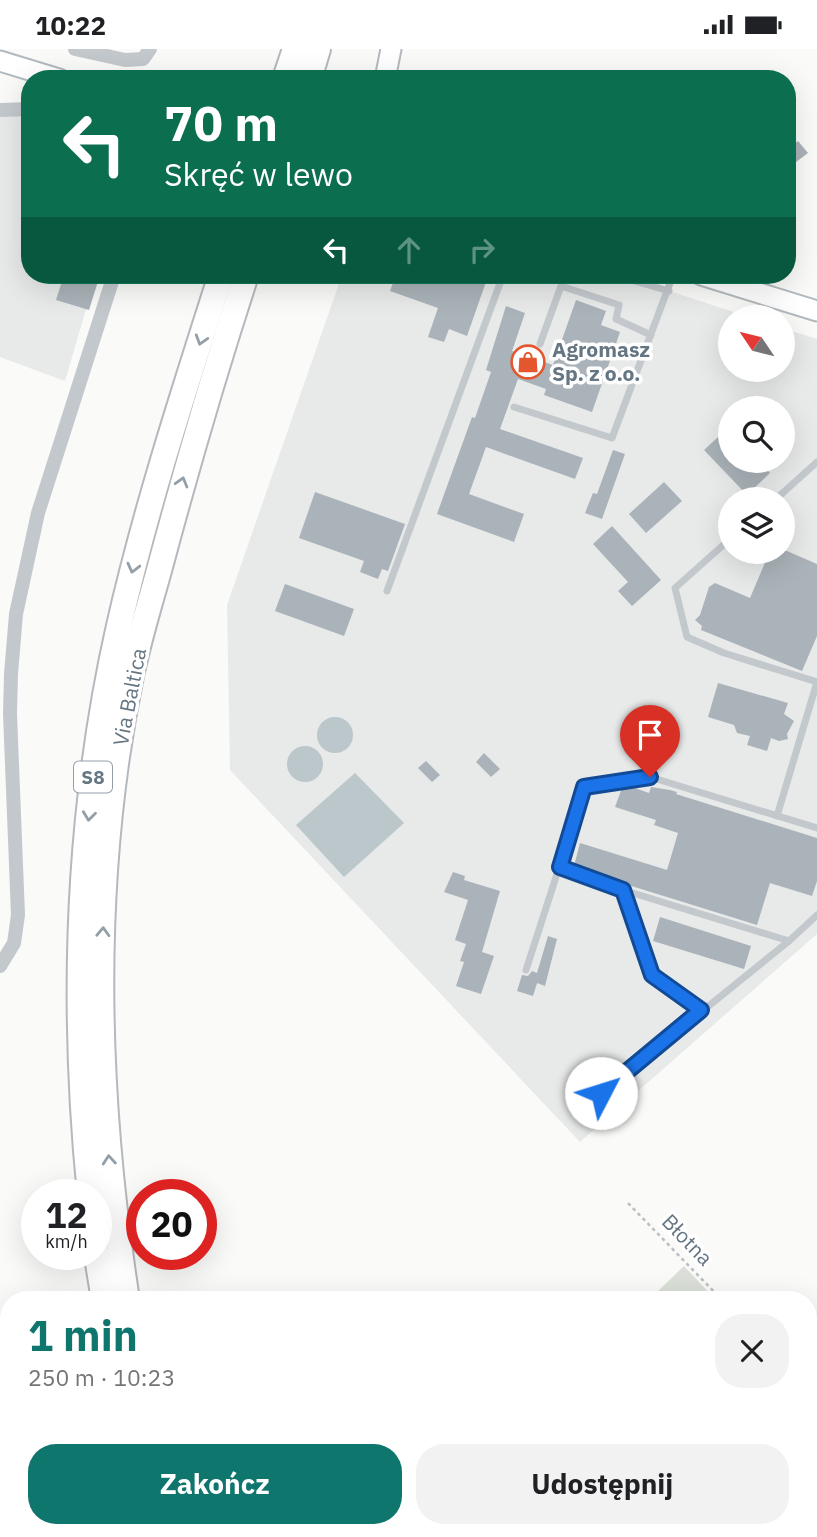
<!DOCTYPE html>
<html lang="pl">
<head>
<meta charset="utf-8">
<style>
  body { margin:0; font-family:"IBM Plex Sans",sans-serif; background:#f2f2f2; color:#202124; height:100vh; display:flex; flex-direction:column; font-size:26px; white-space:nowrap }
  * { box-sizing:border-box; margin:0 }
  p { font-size:23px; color:#757577 }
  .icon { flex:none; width:38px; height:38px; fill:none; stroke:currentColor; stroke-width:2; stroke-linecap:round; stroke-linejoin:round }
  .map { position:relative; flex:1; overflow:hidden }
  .drawer { position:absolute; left:0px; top:1242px; width:817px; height:247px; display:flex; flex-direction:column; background:#fff; border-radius:28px 28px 0 0; box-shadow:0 7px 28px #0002 }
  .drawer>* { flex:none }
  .guide { position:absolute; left:21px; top:21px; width:775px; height:214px; border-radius:28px; box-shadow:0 7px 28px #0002; background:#0b6e4f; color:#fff; overflow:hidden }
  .needle { width:46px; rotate:305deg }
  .tools { position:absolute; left:718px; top:256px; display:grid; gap:14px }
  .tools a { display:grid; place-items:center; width:77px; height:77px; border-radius:50%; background:#fff; box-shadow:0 7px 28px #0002; font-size:35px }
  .speed { position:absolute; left:21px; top:1130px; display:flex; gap:14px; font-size:35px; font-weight:700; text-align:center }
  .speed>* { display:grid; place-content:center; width:91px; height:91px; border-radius:50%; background:#fff; box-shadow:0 7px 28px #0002; line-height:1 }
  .speed small { font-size:18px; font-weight:400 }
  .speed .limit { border:10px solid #d22; background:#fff; color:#111 }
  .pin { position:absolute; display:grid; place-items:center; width:60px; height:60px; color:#fff; margin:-72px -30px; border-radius:50% 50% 50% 0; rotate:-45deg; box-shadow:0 0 7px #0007 }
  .pin .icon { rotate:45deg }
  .me { position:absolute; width:77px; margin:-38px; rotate:50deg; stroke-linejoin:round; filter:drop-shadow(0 0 5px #0008) }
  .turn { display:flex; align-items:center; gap:24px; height:147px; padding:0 28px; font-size:32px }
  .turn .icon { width:91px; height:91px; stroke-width:2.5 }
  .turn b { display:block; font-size:49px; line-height:60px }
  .lanes { display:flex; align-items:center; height:66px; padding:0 28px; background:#0003; justify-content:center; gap:35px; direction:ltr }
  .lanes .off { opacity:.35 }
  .round { display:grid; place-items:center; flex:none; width:74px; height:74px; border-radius:28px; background:#f2f2f2 }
  .headline { display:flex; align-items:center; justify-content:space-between; height:119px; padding:0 28px }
  h1 { font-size:42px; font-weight:700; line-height:52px; color:#0f766e }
  .cta { display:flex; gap:14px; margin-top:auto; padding:14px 28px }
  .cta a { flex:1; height:80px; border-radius:28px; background:#0f766e; color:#fff; font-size:28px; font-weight:700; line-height:80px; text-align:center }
  .cta a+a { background:#f2f2f2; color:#202124 }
  .status { display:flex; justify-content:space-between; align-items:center; height:49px; padding:0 35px; background:#fff; direction:ltr }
  .status svg { height:19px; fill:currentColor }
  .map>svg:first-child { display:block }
  .built { fill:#e8e9e9; fill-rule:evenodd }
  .green { fill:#dadfd7 }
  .water { fill:#bbc7cb }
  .building { fill:#aab3b9 }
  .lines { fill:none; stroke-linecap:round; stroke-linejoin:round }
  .secondary-casing { stroke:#b3babf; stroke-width:23 }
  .highway-casing { stroke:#b4b9bd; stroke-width:28 }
  .path { stroke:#bbbfc2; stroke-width:2.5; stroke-dasharray:3.5 3.5; stroke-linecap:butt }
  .lane { stroke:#c3c8cc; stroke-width:7 }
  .street { stroke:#c3c8cc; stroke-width:14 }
  .secondary { stroke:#fff; stroke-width:19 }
  .highway { stroke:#fff; stroke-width:24 }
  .oneway { stroke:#939fa8 }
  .route-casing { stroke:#114b97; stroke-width:18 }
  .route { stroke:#1a73e8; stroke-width:12 }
  .labels { text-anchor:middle; stroke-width:7; stroke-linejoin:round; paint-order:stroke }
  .shield { fill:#fff; stroke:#939fa8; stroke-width:2 }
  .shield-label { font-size:19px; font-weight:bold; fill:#657683 }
  .poi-label { font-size:21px; font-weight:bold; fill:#657683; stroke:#fff; text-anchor:start }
  .street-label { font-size:21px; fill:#657683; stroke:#fff }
</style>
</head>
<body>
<div class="status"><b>10:22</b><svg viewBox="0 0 49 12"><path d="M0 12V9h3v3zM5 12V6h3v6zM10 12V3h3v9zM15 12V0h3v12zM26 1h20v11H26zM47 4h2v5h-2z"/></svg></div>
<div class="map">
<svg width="817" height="1488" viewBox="0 0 817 1488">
  <rect width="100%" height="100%" fill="#fafaf8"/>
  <g class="built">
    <polygon points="0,57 30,67 30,226 96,226 65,332 0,308"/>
    <path d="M342 226H620L749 268H730V320H782V279L817 290V885L580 1093 230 721 227 556ZM730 359H782V411H730ZM730 450H782V502H730Z"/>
  </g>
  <g class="green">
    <polygon points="684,1217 716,1251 649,1251"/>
    <polygon points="0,1329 9,1336 9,1480 92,1481 95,1488 0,1488"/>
    <polygon points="809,1350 817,1360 817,1488 406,1488 414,1480 808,1480"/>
  </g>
  <g class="water">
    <circle cx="335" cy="686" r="18"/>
    <circle cx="305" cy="715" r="18"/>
    <polygon points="355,724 404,774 344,828 296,776"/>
  </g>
  <g class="building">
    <polygon points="798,92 808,104 788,119 788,100"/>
    <polygon points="64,226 100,226 89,261 56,251"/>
    <polygon points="396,226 475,226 487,230 467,287 449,280 444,293 428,288 438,259 390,242"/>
    <polygon points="576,251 606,262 601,276 620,283 592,363 544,346 546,340 518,330 500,380 583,409 575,430 486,398 469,445 524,465 514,493 437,465 472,368 475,369 491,323 486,321 506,257 525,264 512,302 553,316"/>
    <polygon points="730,377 730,411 758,411 770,424 747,446 704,401"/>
    <polygon points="613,401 625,405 602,470 585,464 593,444 597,445"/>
    <polygon points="664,433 682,452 646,484 629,465"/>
    <polygon points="315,443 405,475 388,522 382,520 378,530 360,523 364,512 299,489"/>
    <polygon points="612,477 661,531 632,557 618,542 628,533 593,495"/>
    <polygon points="770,502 787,502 817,515 817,587 802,622 701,581 702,577 695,571 700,566 709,538 715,534 750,549"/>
    <polygon points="285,535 354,560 344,587 275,562"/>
    <polygon points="718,634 788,654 784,665 794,672 787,685 788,690 779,692 771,689 767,702 747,696 750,687 737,684 734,676 708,668"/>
    <polygon points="484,704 500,720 491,728 476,713"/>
    <polygon points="426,712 440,726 432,733 418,719"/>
    <polygon points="629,737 649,744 651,738 670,741 677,743 676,745 817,789 817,832 812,847 770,834 757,876 625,835 574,817 580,794 667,821 678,784 654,776 656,771 615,758 622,739"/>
    <polygon points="453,823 465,827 464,831 500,842 482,903 494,907 481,945 456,937 464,913 460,912 466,895 455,891 468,851 444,843"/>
    <polygon points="660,868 751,897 744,920 653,892"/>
    <polygon points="548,887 557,890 545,937 537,934 533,947 517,942 522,926 528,927 532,922 537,924"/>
  </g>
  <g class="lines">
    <defs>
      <g id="secondary">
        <polyline points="0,12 59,30"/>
        <polyline points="385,30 391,0"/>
        <polyline points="701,226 817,262"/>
      </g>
      <g id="highway">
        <polyline points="285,30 295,0"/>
        <polyline points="309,30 318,0"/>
        <path d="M90 1146C71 957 77 763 119 577 146 458 184 342 221 226"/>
        <polyline points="96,1202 104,1251"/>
        <path d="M127 1251C95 1045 89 832 131 627 139 589 151 551 161 514 187 417 215 321 246 226"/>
        <polyline points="159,1480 161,1488"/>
        <polyline points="183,1480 185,1488"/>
      </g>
    </defs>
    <use href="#secondary" class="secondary-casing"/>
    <use href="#highway" class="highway-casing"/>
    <g class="path">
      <polyline points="628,1154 722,1251"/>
      <polyline points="808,1343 817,1352"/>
    </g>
    <g class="lane">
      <polyline points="614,226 669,242"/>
      <polyline points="540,295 561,237 619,256 616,270 651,286"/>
      <polyline points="514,358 612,389 673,226"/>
      <polyline points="776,450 817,413"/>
      <polyline points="730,490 675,539 687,588 724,604 817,633 777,767"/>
      <polyline points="387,542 503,226"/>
      <polyline points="560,818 623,841 789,892"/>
      <polyline points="623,841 652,926 701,961"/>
      <polyline points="526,921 585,738 650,728 817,779"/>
      <polyline points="601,1044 789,892 817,866"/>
    </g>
    <g class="street">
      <polyline points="75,0 125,11 143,10 150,0"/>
      <polyline points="0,61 30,60"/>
      <polyline points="0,917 14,894 18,866 10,665 11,625 16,565 38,464 114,226"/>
    </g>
    <use href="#secondary" class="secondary"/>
    <use href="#highway" class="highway"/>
  </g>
  <defs><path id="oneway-chevron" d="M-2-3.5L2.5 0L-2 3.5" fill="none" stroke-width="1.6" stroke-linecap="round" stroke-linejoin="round" transform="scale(1.75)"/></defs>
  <g class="oneway">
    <use href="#oneway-chevron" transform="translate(201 291) rotate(107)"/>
    <use href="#oneway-chevron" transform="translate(182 433) rotate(-74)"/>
    <use href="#oneway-chevron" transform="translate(133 519) rotate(104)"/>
    <use href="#oneway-chevron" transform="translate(89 767) rotate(97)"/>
    <use href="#oneway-chevron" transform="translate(103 883) rotate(-88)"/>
    <use href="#oneway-chevron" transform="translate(109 1111) rotate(-95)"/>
  </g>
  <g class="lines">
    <defs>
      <polyline id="route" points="601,1044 701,961 652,926 623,841 560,818 584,738 650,728"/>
    </defs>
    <use href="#route" class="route-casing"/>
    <use href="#route" class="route"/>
  </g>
  <defs>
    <symbol id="shop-ring" viewBox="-11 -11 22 22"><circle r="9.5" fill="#fff" stroke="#e4572e" stroke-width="1.5"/><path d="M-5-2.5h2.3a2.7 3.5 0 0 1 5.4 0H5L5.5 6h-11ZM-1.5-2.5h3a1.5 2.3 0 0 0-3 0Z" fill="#e4572e"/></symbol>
  </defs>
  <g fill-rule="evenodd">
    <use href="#shop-ring" x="509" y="294" width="38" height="38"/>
  </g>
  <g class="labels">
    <rect class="shield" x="74" y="712.5" width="38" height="31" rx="5"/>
    <g class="shield-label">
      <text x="93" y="735">S8</text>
    </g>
    <g class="poi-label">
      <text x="552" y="308">Agromasz<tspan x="552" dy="24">Sp. z o.o.</tspan></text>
    </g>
    <g class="street-label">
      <text transform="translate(130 648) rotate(-79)" y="7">Via Baltica</text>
      <text transform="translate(687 1191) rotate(46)" y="7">Błotna</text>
    </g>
  </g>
</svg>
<div class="tools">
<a><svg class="needle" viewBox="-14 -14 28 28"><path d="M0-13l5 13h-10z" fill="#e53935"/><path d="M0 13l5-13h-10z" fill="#757577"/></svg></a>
<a><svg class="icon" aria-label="search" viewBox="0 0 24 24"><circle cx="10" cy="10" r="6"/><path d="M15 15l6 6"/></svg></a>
<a><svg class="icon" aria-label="layers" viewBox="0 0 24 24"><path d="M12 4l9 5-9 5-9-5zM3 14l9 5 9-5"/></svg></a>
</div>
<div class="speed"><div>12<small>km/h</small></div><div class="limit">20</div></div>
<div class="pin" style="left:650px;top:728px;background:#d93025"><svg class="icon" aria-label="arrive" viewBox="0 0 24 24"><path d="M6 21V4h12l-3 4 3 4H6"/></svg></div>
<svg class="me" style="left:601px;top:1044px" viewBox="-20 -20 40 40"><circle r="19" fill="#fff"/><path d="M0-13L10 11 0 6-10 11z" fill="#1a73e8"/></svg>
<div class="guide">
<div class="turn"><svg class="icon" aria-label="left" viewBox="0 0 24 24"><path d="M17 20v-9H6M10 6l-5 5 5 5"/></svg><div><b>70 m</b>Skręć w lewo</div></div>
<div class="lanes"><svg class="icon" aria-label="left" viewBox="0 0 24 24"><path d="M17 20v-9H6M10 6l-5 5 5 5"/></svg><svg class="icon off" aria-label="ahead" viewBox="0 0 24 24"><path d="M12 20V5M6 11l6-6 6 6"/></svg><svg class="icon off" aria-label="right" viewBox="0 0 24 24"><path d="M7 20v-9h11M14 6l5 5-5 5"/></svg></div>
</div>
<section class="drawer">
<div class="headline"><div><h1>1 min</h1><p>250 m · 10:23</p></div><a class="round"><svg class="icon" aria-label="close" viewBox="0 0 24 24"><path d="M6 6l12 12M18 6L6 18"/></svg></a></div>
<div class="cta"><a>Zakończ</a><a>Udostępnij</a></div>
</section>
</div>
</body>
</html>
